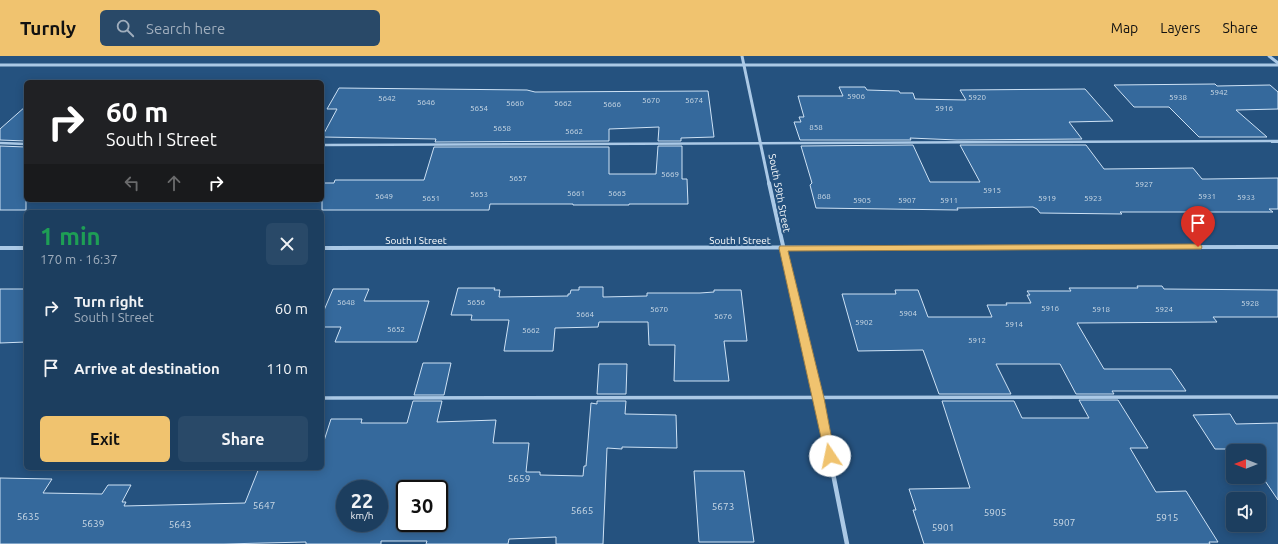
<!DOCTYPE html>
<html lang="en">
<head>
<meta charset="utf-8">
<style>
  body { margin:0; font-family:Ubuntu,sans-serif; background:#294968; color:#f1f3f6; height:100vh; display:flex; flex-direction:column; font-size:15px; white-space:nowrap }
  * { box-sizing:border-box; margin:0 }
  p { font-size:13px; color:#a0aebd }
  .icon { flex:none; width:22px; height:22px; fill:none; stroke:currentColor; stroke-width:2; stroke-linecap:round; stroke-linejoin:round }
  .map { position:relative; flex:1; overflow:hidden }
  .details { position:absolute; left:24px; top:154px; width:300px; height:260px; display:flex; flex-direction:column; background:#1c3e5f; border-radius:6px; box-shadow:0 2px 10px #0003,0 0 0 1px #3a5774 }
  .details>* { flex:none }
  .top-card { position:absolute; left:24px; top:24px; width:300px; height:122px; border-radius:6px; box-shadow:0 2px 10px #0003,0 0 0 1px #3a5774; background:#202124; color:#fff; overflow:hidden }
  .needle { width:26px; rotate:270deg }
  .fabs { position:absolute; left:1226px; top:388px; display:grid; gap:8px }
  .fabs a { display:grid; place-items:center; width:40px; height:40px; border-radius:6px; background:#1c3e5f; box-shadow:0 2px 10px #0003,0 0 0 1px #3a5774; font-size:20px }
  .speed { position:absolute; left:336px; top:424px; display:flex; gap:8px; font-size:20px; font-weight:700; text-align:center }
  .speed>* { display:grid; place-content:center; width:52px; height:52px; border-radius:50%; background:#1c3e5f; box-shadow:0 2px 10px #0003,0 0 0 1px #3a5774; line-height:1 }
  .speed small { font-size:10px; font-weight:400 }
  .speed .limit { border:2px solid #111; border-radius:6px; background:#fff; color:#111 }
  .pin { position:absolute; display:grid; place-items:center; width:34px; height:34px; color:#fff; margin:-41px -17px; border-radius:50% 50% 50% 0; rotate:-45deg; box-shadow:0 0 4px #0007 }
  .pin .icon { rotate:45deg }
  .me { position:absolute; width:44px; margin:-22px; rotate:349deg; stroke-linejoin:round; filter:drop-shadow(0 0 3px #0008) }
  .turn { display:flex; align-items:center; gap:14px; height:84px; padding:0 16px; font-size:18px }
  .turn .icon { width:52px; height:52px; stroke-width:2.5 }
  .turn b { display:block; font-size:28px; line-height:34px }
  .lanes { display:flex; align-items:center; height:38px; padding:0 16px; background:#0003; justify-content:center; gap:20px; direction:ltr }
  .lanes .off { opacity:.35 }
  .round { display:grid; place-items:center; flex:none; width:42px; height:42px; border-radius:6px; background:#294968 }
  .headline { display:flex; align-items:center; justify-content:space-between; height:68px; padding:0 16px }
  h1 { font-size:24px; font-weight:600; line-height:30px; color:#1e9e55 }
  .button { display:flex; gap:8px; margin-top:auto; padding:8px 16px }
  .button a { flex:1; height:46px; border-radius:6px; background:#f0c36f; color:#111; font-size:16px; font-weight:600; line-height:46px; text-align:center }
  .button a+a { background:#294968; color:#f1f3f6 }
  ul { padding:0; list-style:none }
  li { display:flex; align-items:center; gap:12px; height:60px; padding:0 16px }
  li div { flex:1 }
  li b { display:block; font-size:15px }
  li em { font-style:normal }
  header { display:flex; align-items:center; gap:24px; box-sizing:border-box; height:56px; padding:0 20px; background:#f0c36f; color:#111 }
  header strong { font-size:19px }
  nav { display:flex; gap:22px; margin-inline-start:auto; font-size:14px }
  .search { width:280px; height:36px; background:#294968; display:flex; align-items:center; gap:10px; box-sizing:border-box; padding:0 14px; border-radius:6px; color:#a0aebd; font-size:15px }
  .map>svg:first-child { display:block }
  .building { fill:#35699c; stroke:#cee2f5; fill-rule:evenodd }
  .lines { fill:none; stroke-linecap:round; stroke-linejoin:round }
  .service-far1 { stroke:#abc9e6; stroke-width:2.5 }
  .service { stroke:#abc9e6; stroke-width:3.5 }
  .minor-far2 { stroke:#abc9e6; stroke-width:3 }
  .minor-far1 { stroke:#abc9e6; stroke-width:4 }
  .minor { stroke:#abc9e6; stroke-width:4.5 }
  .route { fill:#f0c36f; stroke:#9c7f48 }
  .labels { text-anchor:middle; stroke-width:4; stroke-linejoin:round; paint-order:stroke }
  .number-label { font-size:8px; fill:#ccdae6 }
  .street-label { font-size:10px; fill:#fff; stroke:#25527f }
  .near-number-label { font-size:10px; fill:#ccdae6 }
</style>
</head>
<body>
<header>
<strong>Turnly</strong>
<div class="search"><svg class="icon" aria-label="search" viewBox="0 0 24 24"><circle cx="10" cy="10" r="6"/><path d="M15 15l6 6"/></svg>Search here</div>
<nav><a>Map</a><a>Layers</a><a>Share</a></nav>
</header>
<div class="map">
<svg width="1278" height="488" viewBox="0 0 1278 488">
  <rect width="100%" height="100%" fill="#25527f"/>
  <g class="building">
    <polygon points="1215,28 1217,30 1270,29 1278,36 1278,53 1236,54 1267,81 1199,81 1169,51 1134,51 1114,29"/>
    <polygon points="839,31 865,31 867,34 899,35 900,37 913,37 915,43 966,44 960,34 1085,33 1113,65 1069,66 1082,83 957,84 910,82 911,84 800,84 794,66 801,66 799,61 804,61 798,40 843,40"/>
    <polygon points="339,32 527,34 535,36 708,35 714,81 681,82 681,85 658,85 659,71 609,73 609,85 435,86 436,83 322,81 337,53 327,53"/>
    <polygon points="26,50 26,85 0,84 0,73"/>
    <polygon points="913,89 930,126 980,126 960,89 1086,89 1104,113 1193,112 1202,123 1207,123 1278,122 1278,153 1269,153 1273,156 1120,156 1122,158 1040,157 1037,153 1033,151 957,152 958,154 816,152 810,129 812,127 801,90"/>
    <polygon points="0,90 26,91 26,154 0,154"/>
    <polygon points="658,90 682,90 682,123 687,123 688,148 629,148 629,149 573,149 573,148 490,148 489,154 322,154 322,127 334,127 335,124 424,124 434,91 609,91 609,118 656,118"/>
    <polygon points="1137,230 1162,230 1164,233 1278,234 1278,261 1213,261 1217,266 1077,267 1104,313 1171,313 1186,335 1112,335 1114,338 1076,338 1060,308 996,308 1011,338 939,338 923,294 858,295 842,238 896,238 895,234 918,234 928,261 992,261 987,249 1007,249 1006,247 1031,247 1027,239 1030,239 1027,235 1071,235 1069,232 1138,232"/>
    <polygon points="579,231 603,231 603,241 647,240 647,237 700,237 714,236 714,234 741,234 747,285 724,285 729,325 674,325 675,289 649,289 648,266 599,266 598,271 555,272 553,295 504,295 509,264 471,264 472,259 451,259 458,232 495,232 494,234 500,234 499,241 568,240 568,238 570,238 571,234 579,234"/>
    <polygon points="0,233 26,233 26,286 0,287"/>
    <polygon points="333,233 369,233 364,245 429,245 417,286 335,286 341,271 322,271 322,259"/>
    <polygon points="423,307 451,307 444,339 414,339"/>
    <polygon points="599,308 627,308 626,338 597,338"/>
    <polygon points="1079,344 1118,344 1148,392 1130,392 1156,436 1186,435 1218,486 1209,486 1210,488 924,488 913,454 916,454 909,433 970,432 942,345 1014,345 1022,362 1089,362"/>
    <path d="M413 345H442L437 366 496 364 493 387H529L526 416H540V419L583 420 584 410H586L591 347 597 348V345H626L625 358 676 359 677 392 622 391V393L607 392 603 488H556V481L509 483 508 488H426L427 485H381V488H306V486L224 488H0V422L52 423 43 437 102 438 108 429H131L122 446H126L124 450 245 447 259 412H322V391L331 363H362L361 367H407ZM345 433H379V467H345ZM405 433H439V467H405Z"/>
    <polygon points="1230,358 1236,368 1278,367 1278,444 1259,416 1259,395 1245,395 1243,393 1215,393 1193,359"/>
    <polygon points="694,415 744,415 754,486 699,486"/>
  </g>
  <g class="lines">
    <g class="service-far1">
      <polyline points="0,87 26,88"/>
      <polyline points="322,89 1278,85"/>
    </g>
    <polyline class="service" points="322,342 1278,341"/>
    <g class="minor-far2">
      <polyline points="742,0 769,128"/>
      <polyline points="1269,0 1278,7"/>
      <polyline points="0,9 1278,9"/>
    </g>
    <g class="minor-far1">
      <polyline points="769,127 805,288"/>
      <polyline points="0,192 26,192"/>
      <polyline points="322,192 1278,191"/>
    </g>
    <polyline class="minor" points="805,287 818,342 847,488"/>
  </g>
  <polygon class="route" points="1198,188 1201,189 1202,191 1201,193 788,195 824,342 835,400 834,404 830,405 826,404 779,192 780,190"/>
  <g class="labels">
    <g class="number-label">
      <text x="1219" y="39">5942</text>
      <text x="856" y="43">5906</text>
      <text x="977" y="44">5920</text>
      <text x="1178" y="44">5938</text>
      <text x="387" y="45">5642</text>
      <text x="651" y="47">5670</text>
      <text x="694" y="47">5674</text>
      <text x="426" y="49">5646</text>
      <text x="515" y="50">5660</text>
      <text x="563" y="50">5662</text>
      <text x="612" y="51">5666</text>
      <text x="479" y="55">5654</text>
      <text x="944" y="55">5916</text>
      <text x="816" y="74">858</text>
      <text x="502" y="75">5658</text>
      <text x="574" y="78">5662</text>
      <text x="670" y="121">5669</text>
      <text x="518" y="125">5657</text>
      <text x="1144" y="131">5927</text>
      <text x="992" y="137">5915</text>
      <text x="576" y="140">5661</text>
      <text x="617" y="140">5665</text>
      <text x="479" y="141">5653</text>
      <text x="384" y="143">5649</text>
      <text x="824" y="143">868</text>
      <text x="1207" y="143">5931</text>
      <text x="1246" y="144">5933</text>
      <text x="431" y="145">5651</text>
      <text x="1047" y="145">5919</text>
      <text x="1093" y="145">5923</text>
      <text x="862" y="147">5905</text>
      <text x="907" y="147">5907</text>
      <text x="949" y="147">5911</text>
      <text x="346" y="249">5648</text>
      <text x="476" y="249">5656</text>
      <text x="1250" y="250">5928</text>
      <text x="1050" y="255">5916</text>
      <text x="659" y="256">5670</text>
      <text x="1101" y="256">5918</text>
      <text x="1164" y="256">5924</text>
      <text x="908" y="260">5904</text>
      <text x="585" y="261">5664</text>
      <text x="723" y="263">5676</text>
      <text x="864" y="269">5902</text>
      <text x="1014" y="271">5914</text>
      <text x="396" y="276">5652</text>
      <text x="531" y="277">5662</text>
      <text x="977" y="287">5912</text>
    </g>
    <g class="street-label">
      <text transform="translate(780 137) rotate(79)" y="4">South 59th Street</text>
      <text x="416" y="188">South I Street</text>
      <text x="740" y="188">South I Street</text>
    </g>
    <g class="near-number-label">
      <text x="519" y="426">5659</text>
      <text x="264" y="453">5647</text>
      <text x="723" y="454">5673</text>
      <text x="582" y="458">5665</text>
      <text x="995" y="460">5905</text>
      <text x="28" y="464">5635</text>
      <text x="1167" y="465">5915</text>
      <text x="1064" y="470">5907</text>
      <text x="93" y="471">5639</text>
      <text x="180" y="472">5643</text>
      <text x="943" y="475">5901</text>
    </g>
  </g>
</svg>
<div class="fabs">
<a><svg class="needle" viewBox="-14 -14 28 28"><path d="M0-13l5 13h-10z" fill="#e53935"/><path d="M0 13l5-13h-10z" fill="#a0aebd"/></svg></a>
<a><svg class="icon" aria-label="sound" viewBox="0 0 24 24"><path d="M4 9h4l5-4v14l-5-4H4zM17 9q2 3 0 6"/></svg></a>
</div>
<div class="speed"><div>22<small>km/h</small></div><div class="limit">30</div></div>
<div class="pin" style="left:1198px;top:191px;background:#d93025"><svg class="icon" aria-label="arrive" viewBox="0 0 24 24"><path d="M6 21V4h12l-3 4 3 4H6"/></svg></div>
<svg class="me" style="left:830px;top:400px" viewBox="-20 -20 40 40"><circle r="19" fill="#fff"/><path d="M0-13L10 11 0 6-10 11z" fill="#f0c36f"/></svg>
<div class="top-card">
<div class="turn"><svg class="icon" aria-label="right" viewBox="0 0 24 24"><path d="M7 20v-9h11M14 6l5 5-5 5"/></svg><div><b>60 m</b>South I Street</div></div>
<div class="lanes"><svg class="icon off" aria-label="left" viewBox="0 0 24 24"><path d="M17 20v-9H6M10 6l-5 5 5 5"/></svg><svg class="icon off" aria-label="ahead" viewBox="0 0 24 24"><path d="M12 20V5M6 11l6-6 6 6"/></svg><svg class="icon" aria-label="right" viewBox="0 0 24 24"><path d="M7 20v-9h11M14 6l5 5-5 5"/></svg></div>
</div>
<section class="details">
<div class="headline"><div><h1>1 min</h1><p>170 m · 16:37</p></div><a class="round"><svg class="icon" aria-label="close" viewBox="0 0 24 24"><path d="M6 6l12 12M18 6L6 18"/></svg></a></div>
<ul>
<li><svg class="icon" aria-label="right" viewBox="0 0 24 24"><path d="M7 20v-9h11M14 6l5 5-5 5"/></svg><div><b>Turn right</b><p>South I Street</p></div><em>60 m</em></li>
<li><svg class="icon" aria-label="arrive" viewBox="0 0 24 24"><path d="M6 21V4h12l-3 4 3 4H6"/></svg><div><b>Arrive at destination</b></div><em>110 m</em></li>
</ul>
<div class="button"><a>Exit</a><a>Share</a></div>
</section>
</div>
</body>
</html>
